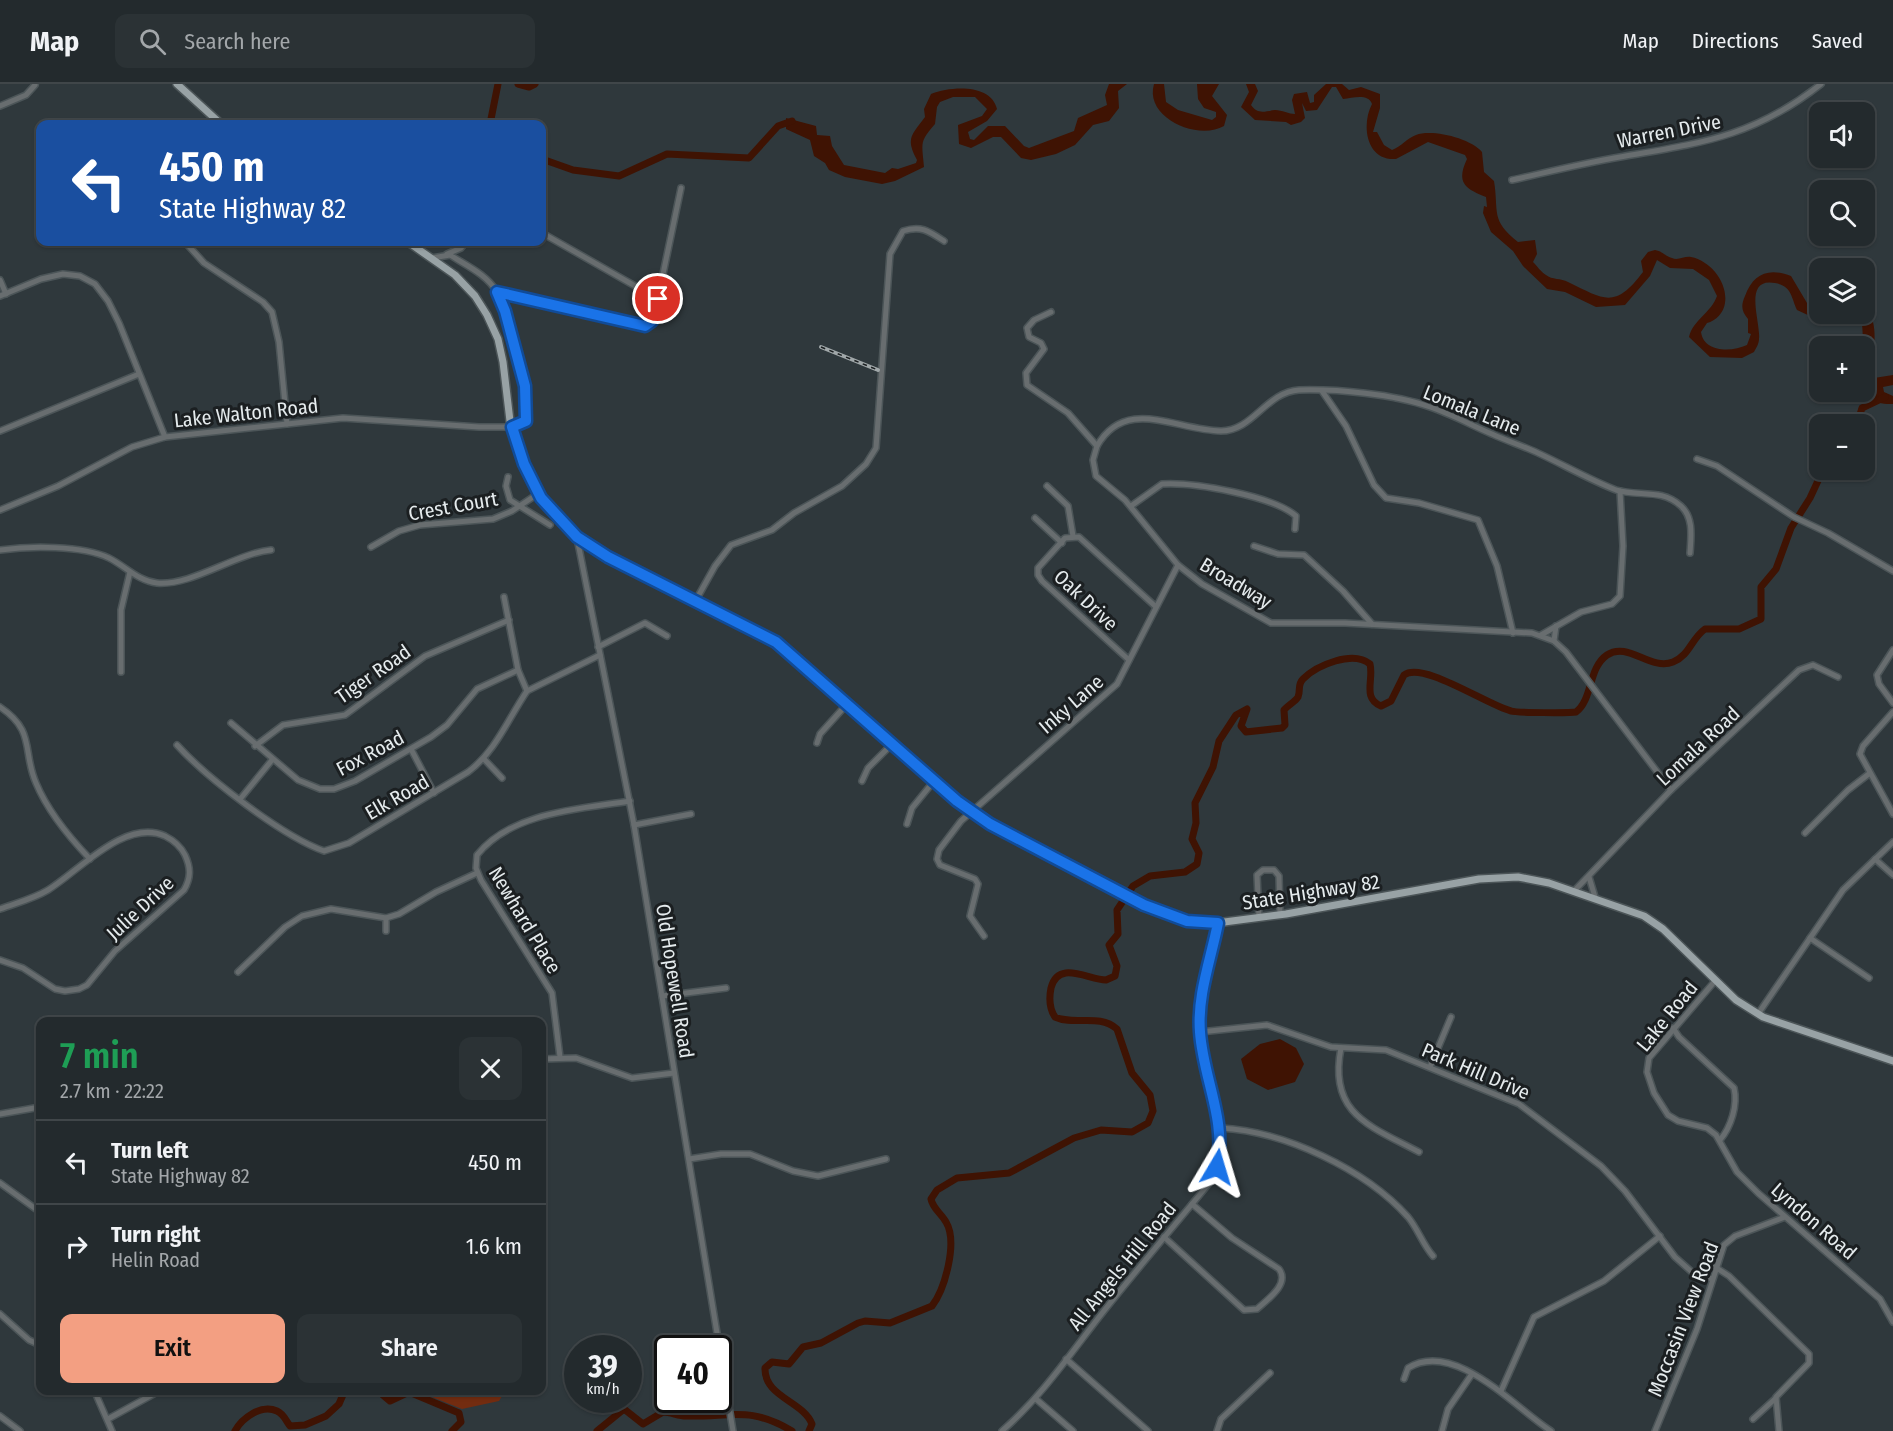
<!DOCTYPE html>
<html lang="en">
<head>
<meta charset="utf-8">
<style>
  body { margin:0; font-family:"Fira Sans Condensed",sans-serif; background:#2b3235; color:#f1f3f6; height:100vh; display:flex; flex-direction:column; font-size:22px; white-space:nowrap }
  * { box-sizing:border-box; margin:0 }
  p { font-size:20px; color:#a3a7aa }
  .icon { flex:none; width:33px; height:33px; fill:none; stroke:currentColor; stroke-width:2; stroke-linecap:round; stroke-linejoin:round }
  .map { position:relative; flex:1; overflow:hidden }
  .details { position:absolute; left:36px; top:933px; width:510px; height:378px; display:flex; flex-direction:column; background:#232a2d; border-radius:12px; box-shadow:0 2px 4px #0004,0 0 0 2px #404649 }
  .details>* { flex:none }
  .guide { position:absolute; left:36px; top:36px; width:510px; height:126px; border-radius:12px; box-shadow:0 2px 4px #0004,0 0 0 2px #404649; background:#1a4fa0; color:#fff; overflow:hidden }
  .buttons { position:absolute; left:1809px; top:18px; display:grid; gap:12px }
  .buttons a { display:grid; place-items:center; width:66px; height:66px; border-radius:12px; background:#232a2d; box-shadow:0 2px 4px #0004,0 0 0 2px #404649; font-size:30px }
  .speed { position:absolute; left:564px; top:1251px; display:flex; gap:12px; font-size:30px; font-weight:700; text-align:center }
  .speed>* { display:grid; place-content:center; width:78px; height:78px; border-radius:50%; background:#232a2d; box-shadow:0 2px 4px #0004,0 0 0 2px #404649; line-height:1 }
  .speed small { font-size:15px; font-weight:400 }
  .speed .limit { border:3px solid #111; border-radius:9px; background:#fff; color:#111 }
  .pin { position:absolute; display:grid; place-items:center; width:51px; height:51px; color:#fff; margin:-26px; border:3px solid #fff; border-radius:50%; box-shadow:0 2px 6px #0007 }
  .me { position:absolute; width:66px; margin:-33px; rotate:7deg; stroke-linejoin:round; filter:drop-shadow(0 0 4px #0008) }
  .turn { display:flex; align-items:center; gap:21px; height:126px; padding:0 24px; font-size:27px }
  .turn .icon { width:78px; height:78px; stroke-width:2.5 }
  .turn b { display:block; font-size:42px; line-height:51px }
  .round { display:grid; place-items:center; flex:none; width:63px; height:63px; border-radius:12px; background:#2b3235 }
  .head { display:flex; align-items:center; justify-content:space-between; height:102px; padding:0 24px }
  h1 { font-size:36px; font-weight:600; line-height:45px; color:#1e9e55 }
  .button { display:flex; gap:12px; margin-top:auto; padding:12px 24px }
  .button a { flex:1; height:69px; border-radius:12px; background:#f39f82; color:#111; font-size:24px; font-weight:600; line-height:69px; text-align:center }
  .button a+a { background:#2b3235; color:#f1f3f6 }
  ul { padding:0; list-style:none }
  li { display:flex; align-items:center; gap:18px; height:84px; padding:0 24px; border-top:2px solid #404649 }
  li div { flex:1 }
  li b { display:block; font-size:22px }
  li em { font-style:normal }
  header { display:flex; align-items:center; gap:36px; box-sizing:border-box; height:84px; padding:0 30px; background:#232a2d; border-bottom:2px solid #404649 }
  header strong { font-size:28px }
  nav { display:flex; gap:33px; margin-inline-start:auto; font-size:21px }
  .search { width:420px; height:54px; background:#2b3235; display:flex; align-items:center; gap:15px; box-sizing:border-box; padding:0 21px; border-radius:12px; color:#a3a7aa; font-size:22px }
  .map>svg:first-child { display:block }
  .green { fill:#732c10 }
  .water { fill:#3f1303 }
  .lines { fill:none; stroke-linecap:round; stroke-linejoin:round }
  .river { stroke:#3f1303; stroke-width:7 }
  .minor-casing { stroke:#4c5558; stroke-width:8 }
  .major-casing { stroke:#4c5558; stroke-width:10 }
  .minor { stroke:#686d6f; stroke-width:5 }
  .major { stroke:#98a2a5; stroke-width:7 }
  .rail-casing { stroke:#a0a7a9; stroke-width:4 }
  .rail { stroke:#1b1f21; stroke-width:1.5; stroke-dasharray:4.5; stroke-linecap:butt }
  .route-casing { stroke:#114b97; stroke-width:15 }
  .route { stroke:#1a73e8; stroke-width:10 }
  .labels { text-anchor:middle; stroke-width:6; stroke-linejoin:round; paint-order:stroke }
  .street-label { font-size:20px; fill:#e5ebed; stroke:#1b1f21 }
</style>
</head>
<body>
<header>
<strong>Map</strong>
<div class="search"><svg class="icon" aria-label="search" viewBox="0 0 24 24"><circle cx="10" cy="10" r="6"/><path d="M15 15l6 6"/></svg>Search here</div>
<nav><a>Map</a><a>Directions</a><a>Saved</a></nav>
</header>
<div class="map">
<svg width="1893" height="1347" viewBox="0 0 1893 1347">
  <rect width="100%" height="100%" fill="#2f383c"/>
  <polygon class="green" points="417,1307 499,1307 502,1312 499,1317 462,1325"/>
  <g class="water">
    <path d="M1109 0H1127L1118 7 1119 24 1109 37 1093 41 1075 61 1056 70 1031 76 1021 74 1001 53H993L971 64 959 60 958 41 982 32 987 25 975 13H953L940 18 937 23 935 40C919 58 922 59 924 83L895 97 882 100 845 93 829 86 825 79 814 72 810 56 786 45V34L816 42 817 51 830 52 832 62 844 81 885 89 892 84 898 85 916 79 917 76C905 54 912 51 925 33L924 25 931 10C952 2 991 0 997 25L987 37 968 48 970 55 974 56 988 42H1005L1024 62 1029 64 1074 47 1078 34 1107 21 1105 11Z"/>
    <path d="M1154 0H1164L1166 18 1178 26 1212 36 1216 33V28L1204 24 1198 15 1197 0H1219L1212 12 1227 31 1224 42C1198 57 1144 34 1154 0Z"/>
    <path d="M1246 0H1255L1258 7 1251 21C1258 31 1265 27 1275 26 1282 26 1289 30 1295 30L1292 16 1294 10 1307 8 1310 19 1314 18V11L1326 0H1342L1349 6 1361 3 1380 10V24L1373 48H1377L1384 61 1392 66C1401 63 1407 54 1416 51 1432 45 1470 54 1482 68L1484 88 1494 97C1499 128 1490 136 1518 158L1535 156 1537 170 1533 178C1537 182 1541 188 1546 191 1552 196 1561 194 1568 198 1605 216 1615 225 1643 188L1641 177 1648 168 1655 166C1662 167 1665 172 1672 174 1678 177 1684 172 1691 173 1711 177 1728 199 1725 219 1724 228 1716 237 1707 239L1701 248C1704 269 1732 268 1747 261L1751 250 1748 249V235C1741 227 1741 221 1745 212 1753 190 1768 183 1791 192L1807 219 1815 204 1819 203V218L1810 232 1797 226C1791 213 1792 202 1775 199 1742 193 1761 238 1759 255 1759 260 1756 264 1754 268L1742 274 1710 273 1689 253C1693 236 1711 229 1717 212L1709 196 1693 185 1670 184 1657 176 1650 192 1625 221 1596 223 1565 208 1547 205 1523 182 1513 167 1491 148 1483 129 1484 122 1487 123 1486 113C1467 105 1455 100 1467 75L1465 71 1428 58 1396 75C1366 77 1361 41 1372 20 1368 9 1353 14 1343 15L1336 3H1332L1317 26 1306 27 1302 19 1305 34 1301 38 1291 41 1286 38 1255 36 1241 23 1249 8Z"/>
    <path d="M1865 221C1880 240 1874 267 1870 288L1874 294 1893 291V301L1883 303 1884 308 1893 312V320C1886 320 1876 320 1870 313 1857 298 1867 251 1860 230H1864Z"/>
    <polygon points="1280,955 1296,964 1304,980 1295,998 1268,1006 1247,995 1241,975 1260,960"/>
  </g>
  <g class="lines">
    <g class="river">
      <polyline points="518,0 529,3 535,0"/>
      <polyline points="490,40 498,0"/>
      <polyline points="542,75 573,86 619,92 667,70 749,74 778,42 792,37"/>
      <polyline points="1839,340 1843,340"/>
      <polyline points="1857,340 1862,324 1885,313"/>
      <polyline points="377,1306 390,1317 409,1308 459,1329 461,1338 452,1347"/>
      <path d="M235 1347C242 1334 261 1320 277 1327 284 1330 286 1337 290 1342L305 1341 326 1332 339 1320 345 1306"/>
      <path d="M597 1347 624 1325 643 1340 663 1328C671 1328 678 1332 686 1332 732 1333 750 1322 792 1347"/>
      <path d="M809 1347 812 1340C803 1317 764 1313 765 1284L772 1278 789 1280 803 1263 821 1259 858 1239 865 1237 890 1239 932 1222C945 1205 958 1158 946 1138 941 1129 933 1125 931 1115L937 1106 957 1094 1009 1089 1074 1054 1101 1046 1132 1048 1148 1039 1153 1027 1150 1011 1132 989 1117 945C1099 929 1074 942 1055 933 1049 924 1049 914 1051 904 1058 876 1087 895 1106 896L1115 892 1117 882 1109 861 1118 850 1117 826 1133 802 1150 792 1185 788 1197 780 1199 769 1192 755 1196 739 1195 719 1213 683 1219 657 1236 631 1247 625 1241 642 1246 648 1282 644 1285 641 1284 626C1288 621 1295 618 1298 613 1301 606 1297 601 1303 595 1317 581 1353 566 1370 580 1374 596 1362 614 1381 622L1391 617 1404 591C1423 577 1487 621 1511 627 1517 629 1571 629 1576 628 1593 615 1588 584 1607 571 1628 557 1650 587 1673 578 1690 571 1691 555 1705 545H1739L1761 535V503L1776 485 1791 444 1810 414 1823 386"/>
    </g>
    <defs>
      <g id="minor">
        <polyline points="0,22 26,11 35,1"/>
        <path d="M1512 96C1548 88 1584 79 1620 73 1701 59 1754 53 1821 0"/>
        <polyline points="542,149 658,215"/>
        <polyline points="185,158 204,179 263,218 272,228 279,258 287,340"/>
        <polyline points="447,170 461,164 466,158"/>
        <polyline points="0,196 6,210"/>
        <polyline points="497,208 649,241 654,233 681,104"/>
        <polyline points="0,212 41,195 63,190 80,192 95,200 108,217 119,239 165,353"/>
        <polyline points="1051,228 1034,236 1027,244 1029,253 1041,259 1044,265 1026,289 1027,301 1068,329 1097,362 1093,376 1096,392 1125,416 1178,481 1202,500 1271,539 1345,539 1532,549 1554,557 1556,542"/>
        <polyline points="1322,307 1346,342 1374,401 1386,414 1419,419 1478,436 1497,482 1513,549"/>
        <polyline points="0,347 139,290"/>
        <path d="M1097 362C1126 312 1175 346 1221 347 1253 347 1266 308 1299 306 1337 305 1394 310 1430 323 1451 330 1471 341 1492 350 1507 357 1523 362 1538 369 1564 381 1590 396 1616 406 1639 413 1661 404 1681 422 1694 434 1691 453 1690 469"/>
        <polyline points="1697,375 1717,382 1794,433 1828,449 1893,487"/>
        <polyline points="508,393 506,402 510,416 550,441"/>
        <polyline points="1047,402 1068,422 1073,452"/>
        <path d="M1131 422 1162 400C1194 398 1273 412 1296 432L1295 445"/>
        <path d="M0 426 58 402 132 363 165 353 343 334 479 343H512L524 340C533 324 507 224 497 208 486 190 467 182 450 171L432 174"/>
        <polyline points="1035,434 1062,459"/>
        <polyline points="577,454 634,741 733,1347"/>
        <polyline points="1254,462 1278,470 1304,471 1343,507 1372,540"/>
        <polyline points="371,463 399,447 420,441 493,435 512,427 539,409"/>
        <path d="M0 466C29 462 82 461 109 474 125 482 138 497 157 499 192 502 234 470 271 466"/>
        <path d="M696 516 715 482 731 461 772 446 794 429 842 402 866 380 876 364 890 170 903 147C921 141 929 147 944 157"/>
        <polyline points="1541,551 1581,528 1612,520 1620,512 1623,462 1620,407"/>
        <polyline points="1554,557 1566,568 1671,706"/>
        <polyline points="598,563 645,539 667,552"/>
        <polyline points="1893,566 1877,591 1879,600 1893,619"/>
        <polyline points="1129,576 1042,497 1038,491 1038,484 1065,454 1079,453 1155,522"/>
        <polyline points="121,588 121,526 130,488"/>
        <polyline points="527,607 600,571"/>
        <path d="M0 623C36 647 22 667 36 699 48 728 69 753 90 775"/>
        <polyline points="1893,628 1863,662 1860,670 1893,730"/>
        <polyline points="231,639 298,696 320,705 334,705 355,697 431,653 447,641 477,605 518,586"/>
        <polyline points="817,659 820,650 847,620"/>
        <path d="M177 661C207 694 282 752 324 767L349 759 468 688C496 667 508 635 527 607L518 586 504 513"/>
        <polyline points="255,662 283,641 345,631 425,572 509,536"/>
        <polyline points="411,665 434,709"/>
        <polyline points="484,675 502,694"/>
        <polyline points="862,697 868,684 892,660"/>
        <polyline points="241,714 272,676"/>
        <polyline points="907,740 912,724 934,697"/>
        <polyline points="634,741 691,730"/>
        <polyline points="1805,749 1848,706 1870,689"/>
        <polyline points="1875,775 1893,791"/>
        <polyline points="1589,793 1595,813"/>
        <polyline points="1574,807 1671,706 1799,586 1813,581 1838,593"/>
        <path d="M0 825C16 819 33 815 48 806 79 787 125 734 165 752 173 756 181 763 185 771 191 784 191 794 184 806L115 867 87 901 79 905 65 907 55 905 23 884 0 876"/>
        <polyline points="1259,834 1257,791 1263,786 1274,786 1279,792 1280,831"/>
        <polyline points="386,847 386,834"/>
        <polyline points="984,852 970,832 978,800 975,795 940,781 937,775 939,766 961,737 1117,600 1178,481"/>
        <polyline points="1810,854 1869,894"/>
        <polyline points="238,888 285,843 302,832 331,825 386,834 399,830 436,808 477,789"/>
        <polyline points="1715,897 1649,974 1647,988 1654,1009 1668,1031 1678,1037 1707,1044 1716,1051 1737,1088 1758,1109 1880,1215 1893,1238"/>
        <polyline points="662,912 726,904"/>
        <polyline points="1758,930 1843,806 1893,758"/>
        <path d="M1673 944 1679 953 1734 1004C1738 1021 1731 1043 1720 1056"/>
        <polyline points="1200,948 1267,941 1331,963 1386,966 1519,1020 1601,1082 1625,1107 1675,1173 1693,1189 1712,1195"/>
        <path d="M1341 964C1328 1030 1370 1042 1419 1068"/>
        <path d="M560 973 552 909 481 796 476 784 477 771C511 728 580 725 630 717"/>
        <polyline points="542,975 576,974 632,994 674,989"/>
        <polyline points="1430,983 1451,933"/>
        <polyline points="0,1030 40,1023"/>
        <path d="M1220 1044C1284 1047 1365 1085 1408 1133 1418 1145 1423 1161 1433 1172"/>
        <polyline points="689,1075 721,1070 750,1070 793,1087 818,1092 886,1075"/>
        <polyline points="0,1099 40,1128"/>
        <path d="M1164 1153 1244 1226 1257 1225C1268 1215 1290 1200 1279 1185L1232 1154 1192 1120"/>
        <polyline points="1715,1183 1729,1192 1809,1270 1809,1279 1776,1313 1779,1347"/>
        <polyline points="0,1230 29,1256 40,1261"/>
        <polyline points="1066,1275 1148,1347"/>
        <path d="M1404 1295 1408 1284C1455 1255 1516 1325 1551 1347"/>
        <polyline points="94,1306 112,1347"/>
        <polyline points="1501,1307 1534,1233 1604,1197 1660,1152"/>
        <polyline points="1036,1315 1073,1347"/>
        <polyline points="0,1332 20,1347"/>
        <polyline points="108,1335 161,1306"/>
        <polyline points="1753,1335 1776,1314"/>
        <path d="M1002 1347C1042 1312 1070 1270 1103 1228 1138 1184 1175 1141 1211 1097 1235 1041 1198 987 1199 930 1199 900 1212 869 1218 839"/>
        <polyline points="1217,1347 1221,1335 1270,1289"/>
        <polyline points="1442,1347 1448,1325 1472,1290"/>
        <polyline points="1655,1347 1697,1245 1724,1161 1735,1152 1785,1133"/>
      </g>
      <g id="major">
        <polyline points="177,0 221,40"/>
        <polyline points="408,158 455,191 475,212 487,231 498,255 503,278 510,337 516,360 541,414 564,441 577,454 608,473 776,558 957,717 1007,749 1144,821 1175,834 1209,840 1286,830 1479,795 1518,793 1549,799 1644,832 1663,845 1736,916 1763,933 1893,977"/>
      </g>
    </defs>
    <use href="#minor" class="minor-casing"/>
    <use href="#major" class="major-casing"/>
    <use href="#minor" class="minor"/>
    <use href="#major" class="major"/>
    <defs>
      <polyline id="rail" points="821,263 878,286"/>
    </defs>
    <use href="#rail" class="rail-casing"/>
    <use href="#rail" class="rail"/>
  </g>
  <g class="lines">
    <defs>
      <path id="route" d="M658 215 652 237 645 242 497 208 505 227 525 302 526 337 512 343 524 380 541 414 577 453 608 473 776 558 957 717 990 740 1144 821 1187 837 1218 839C1211 875 1197 911 1200 948 1203 994 1227 1036 1217 1083"/>
    </defs>
    <use href="#route" class="route-casing"/>
    <use href="#route" class="route"/>
  </g>
  <g class="labels">
    <g class="street-label">
      <text transform="translate(1669 47) rotate(-11)" y="7">Warren Drive</text>
      <text transform="translate(1472 326) rotate(22)" y="7">Lomala Lane</text>
      <text transform="translate(246 329) rotate(-6)" y="7">Lake Walton Road</text>
      <text transform="translate(453 422) rotate(-10)" y="7">Crest Court</text>
      <text transform="translate(1236 499) rotate(31)" y="7">Broadway</text>
      <text transform="translate(1086 516) rotate(43)" y="7">Oak Drive</text>
      <text transform="translate(373 590) rotate(-35)" y="7">Tiger Road</text>
      <text transform="translate(1071 620) rotate(-41)" y="7">Inky Lane</text>
      <text transform="translate(1698 662) rotate(-43)" y="7">Lomala Road</text>
      <text transform="translate(370 669) rotate(-28)" y="7">Fox Road</text>
      <text transform="translate(397 713) rotate(-30)" y="7">Elk Road</text>
      <text transform="translate(1311 808) rotate(-9)" y="7">State Highway 82</text>
      <text transform="translate(140 824) rotate(-43)" y="7">Julie Drive</text>
      <text transform="translate(525 836) rotate(59)" y="7">Newhard Place</text>
      <text transform="translate(675 897) rotate(81)" y="7">Old Hopewell Road</text>
      <text transform="translate(1667 932) rotate(-51)" y="7">Lake Road</text>
      <text transform="translate(1476 987) rotate(23)" y="7">Park Hill Drive</text>
      <text transform="translate(1814 1137) rotate(41)" y="7">Lyndon Road</text>
      <text transform="translate(1122 1182) rotate(-51)" y="7">All Angels Hill Road</text>
      <text transform="translate(1683 1235) rotate(-69)" y="7">Moccasin View Road</text>
    </g>
  </g>
</svg>
<div class="buttons">
<a><svg class="icon" aria-label="sound" viewBox="0 0 24 24"><path d="M4 9h4l5-4v14l-5-4H4zM17 9q2 3 0 6"/></svg></a>
<a><svg class="icon" aria-label="search" viewBox="0 0 24 24"><circle cx="10" cy="10" r="6"/><path d="M15 15l6 6"/></svg></a>
<a><svg class="icon" aria-label="layers" viewBox="0 0 24 24"><path d="M12 4l9 5-9 5-9-5zM3 14l9 5 9-5"/></svg></a>
<a>+</a>
<a>−</a>
</div>
<div class="speed"><div>39<small>km/h</small></div><div class="limit">40</div></div>
<div class="pin" style="left:658px;top:215px;background:#d93025"><svg class="icon" aria-label="arrive" viewBox="0 0 24 24"><path d="M6 21V4h12l-3 4 3 4H6"/></svg></div>
<svg class="me" style="left:1217px;top:1083px" viewBox="-20 -20 40 40"><path d="M0-17L14 15 0 8-14 15z" fill="#1a73e8" stroke="#fff" stroke-width="4"/></svg>
<div class="guide">
<div class="turn"><svg class="icon" aria-label="left" viewBox="0 0 24 24"><path d="M17 20v-9H6M10 6l-5 5 5 5"/></svg><div><b>450 m</b>State Highway 82</div></div>
</div>
<section class="details">
<div class="head"><div><h1>7 min</h1><p>2.7 km · 22:22</p></div><a class="round"><svg class="icon" aria-label="close" viewBox="0 0 24 24"><path d="M6 6l12 12M18 6L6 18"/></svg></a></div>
<ul>
<li><svg class="icon" aria-label="left" viewBox="0 0 24 24"><path d="M17 20v-9H6M10 6l-5 5 5 5"/></svg><div><b>Turn left</b><p>State Highway 82</p></div><em>450 m</em></li>
<li><svg class="icon" aria-label="right" viewBox="0 0 24 24"><path d="M7 20v-9h11M14 6l5 5-5 5"/></svg><div><b>Turn right</b><p>Helin Road</p></div><em>1.6 km</em></li>
</ul>
<div class="button"><a>Exit</a><a>Share</a></div>
</section>
</div>
</body>
</html>
